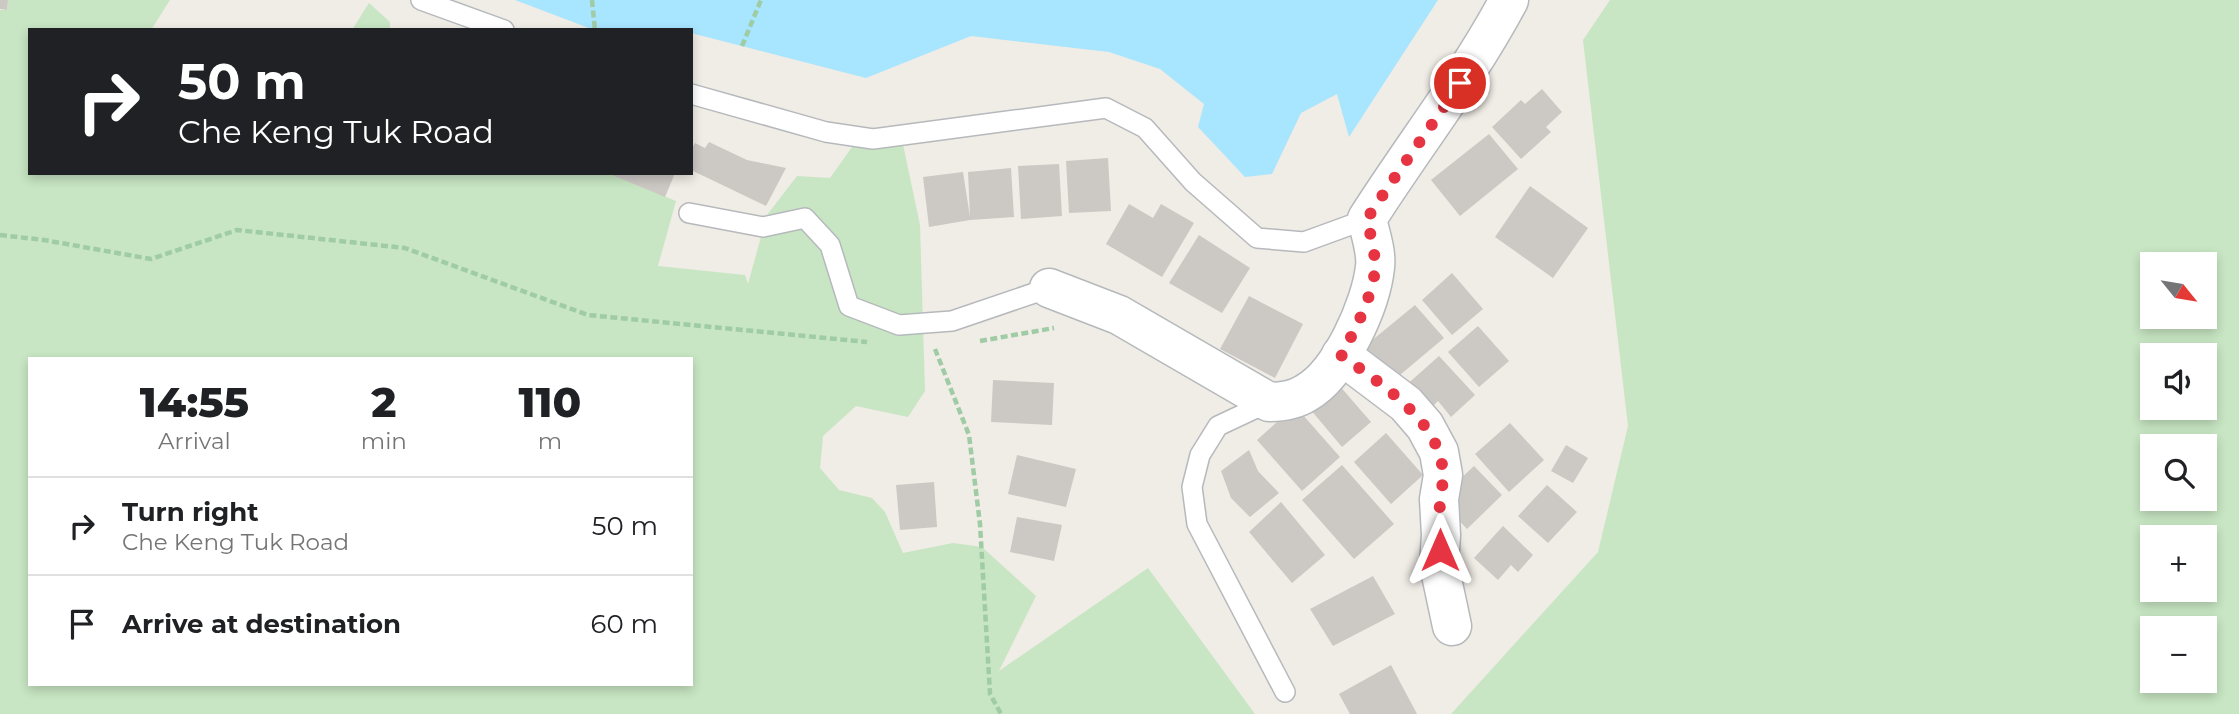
<!DOCTYPE html>
<html lang="en">
<head>
<meta charset="utf-8">
<style>
  body { margin:0; font-family:Montserrat,sans-serif; background:#f2f2f2; color:#202124; height:100vh; display:flex; flex-direction:column; font-size:26px; white-space:nowrap }
  * { box-sizing:border-box; margin:0 }
  p { font-size:23px; color:#757577 }
  .icon { flex:none; width:38px; height:38px; fill:none; stroke:currentColor; stroke-width:2; stroke-linecap:round; stroke-linejoin:round }
  .map { position:relative; flex:1; overflow:hidden }
  .drawer { position:absolute; left:28px; top:357px; width:665px; height:329px; display:flex; flex-direction:column; background:#fff; border-radius:0px; box-shadow:0 4px 10px #0003 }
  .drawer>* { flex:none }
  .top-card { position:absolute; left:28px; top:28px; width:665px; height:147px; border-radius:0px; box-shadow:0 4px 10px #0003; background:#202124; color:#fff; overflow:hidden }
  .needle { width:46px; rotate:120deg }
  .controls { position:absolute; left:2140px; top:252px; display:grid; gap:14px }
  .controls a { display:grid; place-items:center; width:77px; height:77px; border-radius:0px; background:#fff; box-shadow:0 4px 10px #0003; font-size:35px }
  .pin { position:absolute; display:grid; place-items:center; width:60px; height:60px; color:#fff; margin:-30px; border:4px solid #fff; border-radius:50%; box-shadow:0 2px 7px #0007 }
  .me { position:absolute; width:77px; margin:-38px; rotate:0deg; stroke-linejoin:round; filter:drop-shadow(0 0 5px #0008) }
  .turn { display:flex; align-items:center; gap:24px; height:147px; padding:0 35px; font-size:32px }
  .turn .icon { width:91px; height:91px; stroke-width:2.5 }
  .turn b { display:block; font-size:49px; line-height:60px }
  .eta { display:flex; justify-content:space-evenly; align-items:center; height:119px; text-align:center }
  .eta b { font-size:42px; font-weight:800; line-height:49px }
  ul { padding:0; list-style:none }
  li { display:flex; align-items:center; gap:21px; height:98px; padding:0 35px; border-top:2px solid #e0e0e0 }
  li div { flex:1 }
  li b { display:block; font-size:26px }
  li em { font-style:normal }
  .map>svg:first-child { display:block }
  .green { fill:#c8e6c3; fill-rule:evenodd }
  .water { fill:#a8e5fe }
  .building { fill:#ccc9c5 }
  .lines { fill:none; stroke-linecap:round; stroke-linejoin:round }
  .service-casing { stroke:#b6b9bc; stroke-width:22 }
  .minor-casing { stroke:#b6b9bc; stroke-width:41 }
  .path { stroke:#9fcca5; stroke-width:4.5; stroke-dasharray:7 3.5; stroke-linecap:butt }
  .service { stroke:#fff; stroke-width:19 }
  .minor { stroke:#fff; stroke-width:38 }
  .route { stroke:#e73442; stroke-width:12; stroke-dasharray:0 21.6 }
</style>
</head>
<body>
<div class="map">
<svg width="2239" height="714" viewBox="0 0 2239 714">
  <rect width="100%" height="100%" fill="#f0ece6"/>
  <g class="green">
    <path d="M8 0H170L151 30H30V173H607L676 201 658 266 745 275 748 284 767 215 797 176 830 178 852 147 901 135 920 225 925 391 908 417 856 406 823 436 820 468 839 490 872 498 885 512 903 553 953 543 982 547 1036 596 999 671 1148 568 1255 714H0V10H7ZM30 359H691V684H30Z"/>
    <path d="M1610 0H2239V714H1451L1598 552 1628 426 1583 40ZM2152 264H2205V317H2152ZM2152 355H2205V408H2152ZM2152 446H2205V499H2152ZM2152 537H2205V590H2152ZM2205 628V681H2152V628Z"/>
    <polygon points="369,3 390,22 390,30 352,30"/>
  </g>
  <polygon class="water" points="515,0 1438,0 1349,137 1337,94 1301,113 1272,174 1245,177 1198,127 1204,104 1160,69 1109,52 971,36 866,78 691,33 691,30 594,30"/>
  <g class="building">
    <polygon points="0,0 8,0 7,10 0,9"/>
    <polygon points="1542,89 1562,112 1546,127 1551,132 1521,159 1492,127 1521,100 1525,104"/>
    <polygon points="1489,134 1518,169 1460,216 1431,180"/>
    <polygon points="709,142 747,160 786,168 766,206 691,170 691,150 695,143 705,148"/>
    <polygon points="1108,158 1111,211 1069,213 1066,161"/>
    <polygon points="1059,164 1062,216 1021,219 1018,166"/>
    <polygon points="1011,168 1014,217 970,220 929,227 923,177 963,172 970,217 968,172"/>
    <polygon points="607,173 675,173 665,197"/>
    <polygon points="1530,186 1588,228 1553,278 1495,237"/>
    <polygon points="1129,204 1153,218 1161,204 1194,223 1162,277 1106,244"/>
    <polygon points="1199,235 1250,268 1222,313 1169,283"/>
    <polygon points="1452,273 1483,309 1452,335 1422,300"/>
    <polygon points="1249,296 1303,324 1275,378 1220,349"/>
    <polygon points="1415,305 1444,338 1388,385 1359,351"/>
    <polygon points="1478,326 1509,361 1479,387 1448,352"/>
    <polygon points="1439,356 1475,395 1451,417 1438,401 1426,413 1403,388"/>
    <polygon points="993,380 1054,383 1052,425 991,422"/>
    <polygon points="1338,384 1371,422 1342,447 1310,409"/>
    <polygon points="1295,406 1340,457 1302,491 1257,440"/>
    <polygon points="1510,423 1544,460 1509,492 1475,454"/>
    <polygon points="1386,433 1423,475 1391,504 1354,462"/>
    <polygon points="1566,445 1588,458 1573,483 1551,471"/>
    <polygon points="1249,450 1258,471 1279,493 1250,517 1231,498 1221,471"/>
    <polygon points="1017,455 1076,469 1066,507 1008,494"/>
    <polygon points="1342,465 1394,524 1354,559 1302,500"/>
    <polygon points="1474,466 1502,495 1467,529 1439,499"/>
    <polygon points="934,482 937,527 900,530 896,485"/>
    <polygon points="1547,485 1577,512 1548,543 1518,516"/>
    <polygon points="1281,502 1325,555 1292,583 1249,532"/>
    <polygon points="1017,517 1062,525 1054,561 1010,552"/>
    <polygon points="1503,526 1533,555 1518,572 1511,565 1498,580 1474,558"/>
    <polygon points="1373,576 1395,614 1333,646 1310,609"/>
    <polygon points="1391,665 1417,714 1350,714 1339,694"/>
  </g>
  <g class="lines">
    <defs>
      <g id="service">
        <polyline points="421,0 504,30"/>
        <polyline points="691,94 826,132 873,139 1106,108 1145,128 1193,182 1257,238 1304,242 1367,219"/>
        <polyline points="689,213 763,227 805,218 830,245 849,306 899,325 952,321 1049,288"/>
        <polyline points="1269,402 1218,426 1200,455 1192,487 1197,524 1285,692"/>
      </g>
      <g id="minor">
        <path d="M1049 288 1119 315 1269 402C1282 402 1295 400 1306 393 1340 374 1371 305 1375 267 1377 252 1370 233 1367 219 1414 145 1468 77 1509 0"/>
        <polyline points="1341,355 1406,404 1425,426 1439,452 1443,475 1439,499 1441,535 1439,565 1452,626"/>
      </g>
    </defs>
    <use href="#service" class="service-casing"/>
    <use href="#minor" class="minor-casing"/>
    <g class="path">
      <polyline points="592,0 595,30"/>
      <polyline points="742,46 761,0"/>
      <polyline points="0,235 44,240 151,259 237,230 405,248 588,315 867,342"/>
      <polyline points="980,341 1054,328"/>
      <polyline points="935,349 969,435 980,524 990,694 1001,714"/>
    </g>
    <use href="#service" class="service"/>
    <use href="#minor" class="minor"/>
  </g>
  <g class="lines">
    <path class="route" d="M1440 550C1441 534 1439 518 1440 501 1440 492 1444 483 1443 475 1442 421 1379 383 1341 355 1354 333 1377 288 1375 262 1374 248 1370 233 1367 219 1397 172 1430 129 1460 83"/>
  </g>
</svg>
<div class="controls">
<a><svg class="needle" viewBox="-14 -14 28 28"><path d="M0-13l5 13h-10z" fill="#e53935"/><path d="M0 13l5-13h-10z" fill="#757577"/></svg></a>
<a><svg class="icon" aria-label="sound" viewBox="0 0 24 24"><path d="M4 9h4l5-4v14l-5-4H4zM17 9q2 3 0 6"/></svg></a>
<a><svg class="icon" aria-label="search" viewBox="0 0 24 24"><circle cx="10" cy="10" r="6"/><path d="M15 15l6 6"/></svg></a>
<a>+</a>
<a>−</a>
</div>
<div class="pin" style="left:1460px;top:83px;background:#d93025"><svg class="icon" aria-label="arrive" viewBox="0 0 24 24"><path d="M6 21V4h12l-3 4 3 4H6"/></svg></div>
<svg class="me" style="left:1440px;top:550px" viewBox="-20 -20 40 40"><path d="M0-17L14 15 0 8-14 15z" fill="#e73442" stroke="#fff" stroke-width="4"/></svg>
<div class="top-card">
<div class="turn"><svg class="icon" aria-label="right" viewBox="0 0 24 24"><path d="M7 20v-9h11M14 6l5 5-5 5"/></svg><div><b>50 m</b>Che Keng Tuk Road</div></div>
</div>
<section class="drawer">
<div class="eta">
<div><b>14:55</b><p>Arrival</p></div>
<div><b>2</b><p>min</p></div>
<div><b>110</b><p>m</p></div>
</div>
<ul>
<li><svg class="icon" aria-label="right" viewBox="0 0 24 24"><path d="M7 20v-9h11M14 6l5 5-5 5"/></svg><div><b>Turn right</b><p>Che Keng Tuk Road</p></div><em>50 m</em></li>
<li><svg class="icon" aria-label="arrive" viewBox="0 0 24 24"><path d="M6 21V4h12l-3 4 3 4H6"/></svg><div><b>Arrive at destination</b></div><em>60 m</em></li>
</ul>
</section>
</div>
</body>
</html>
